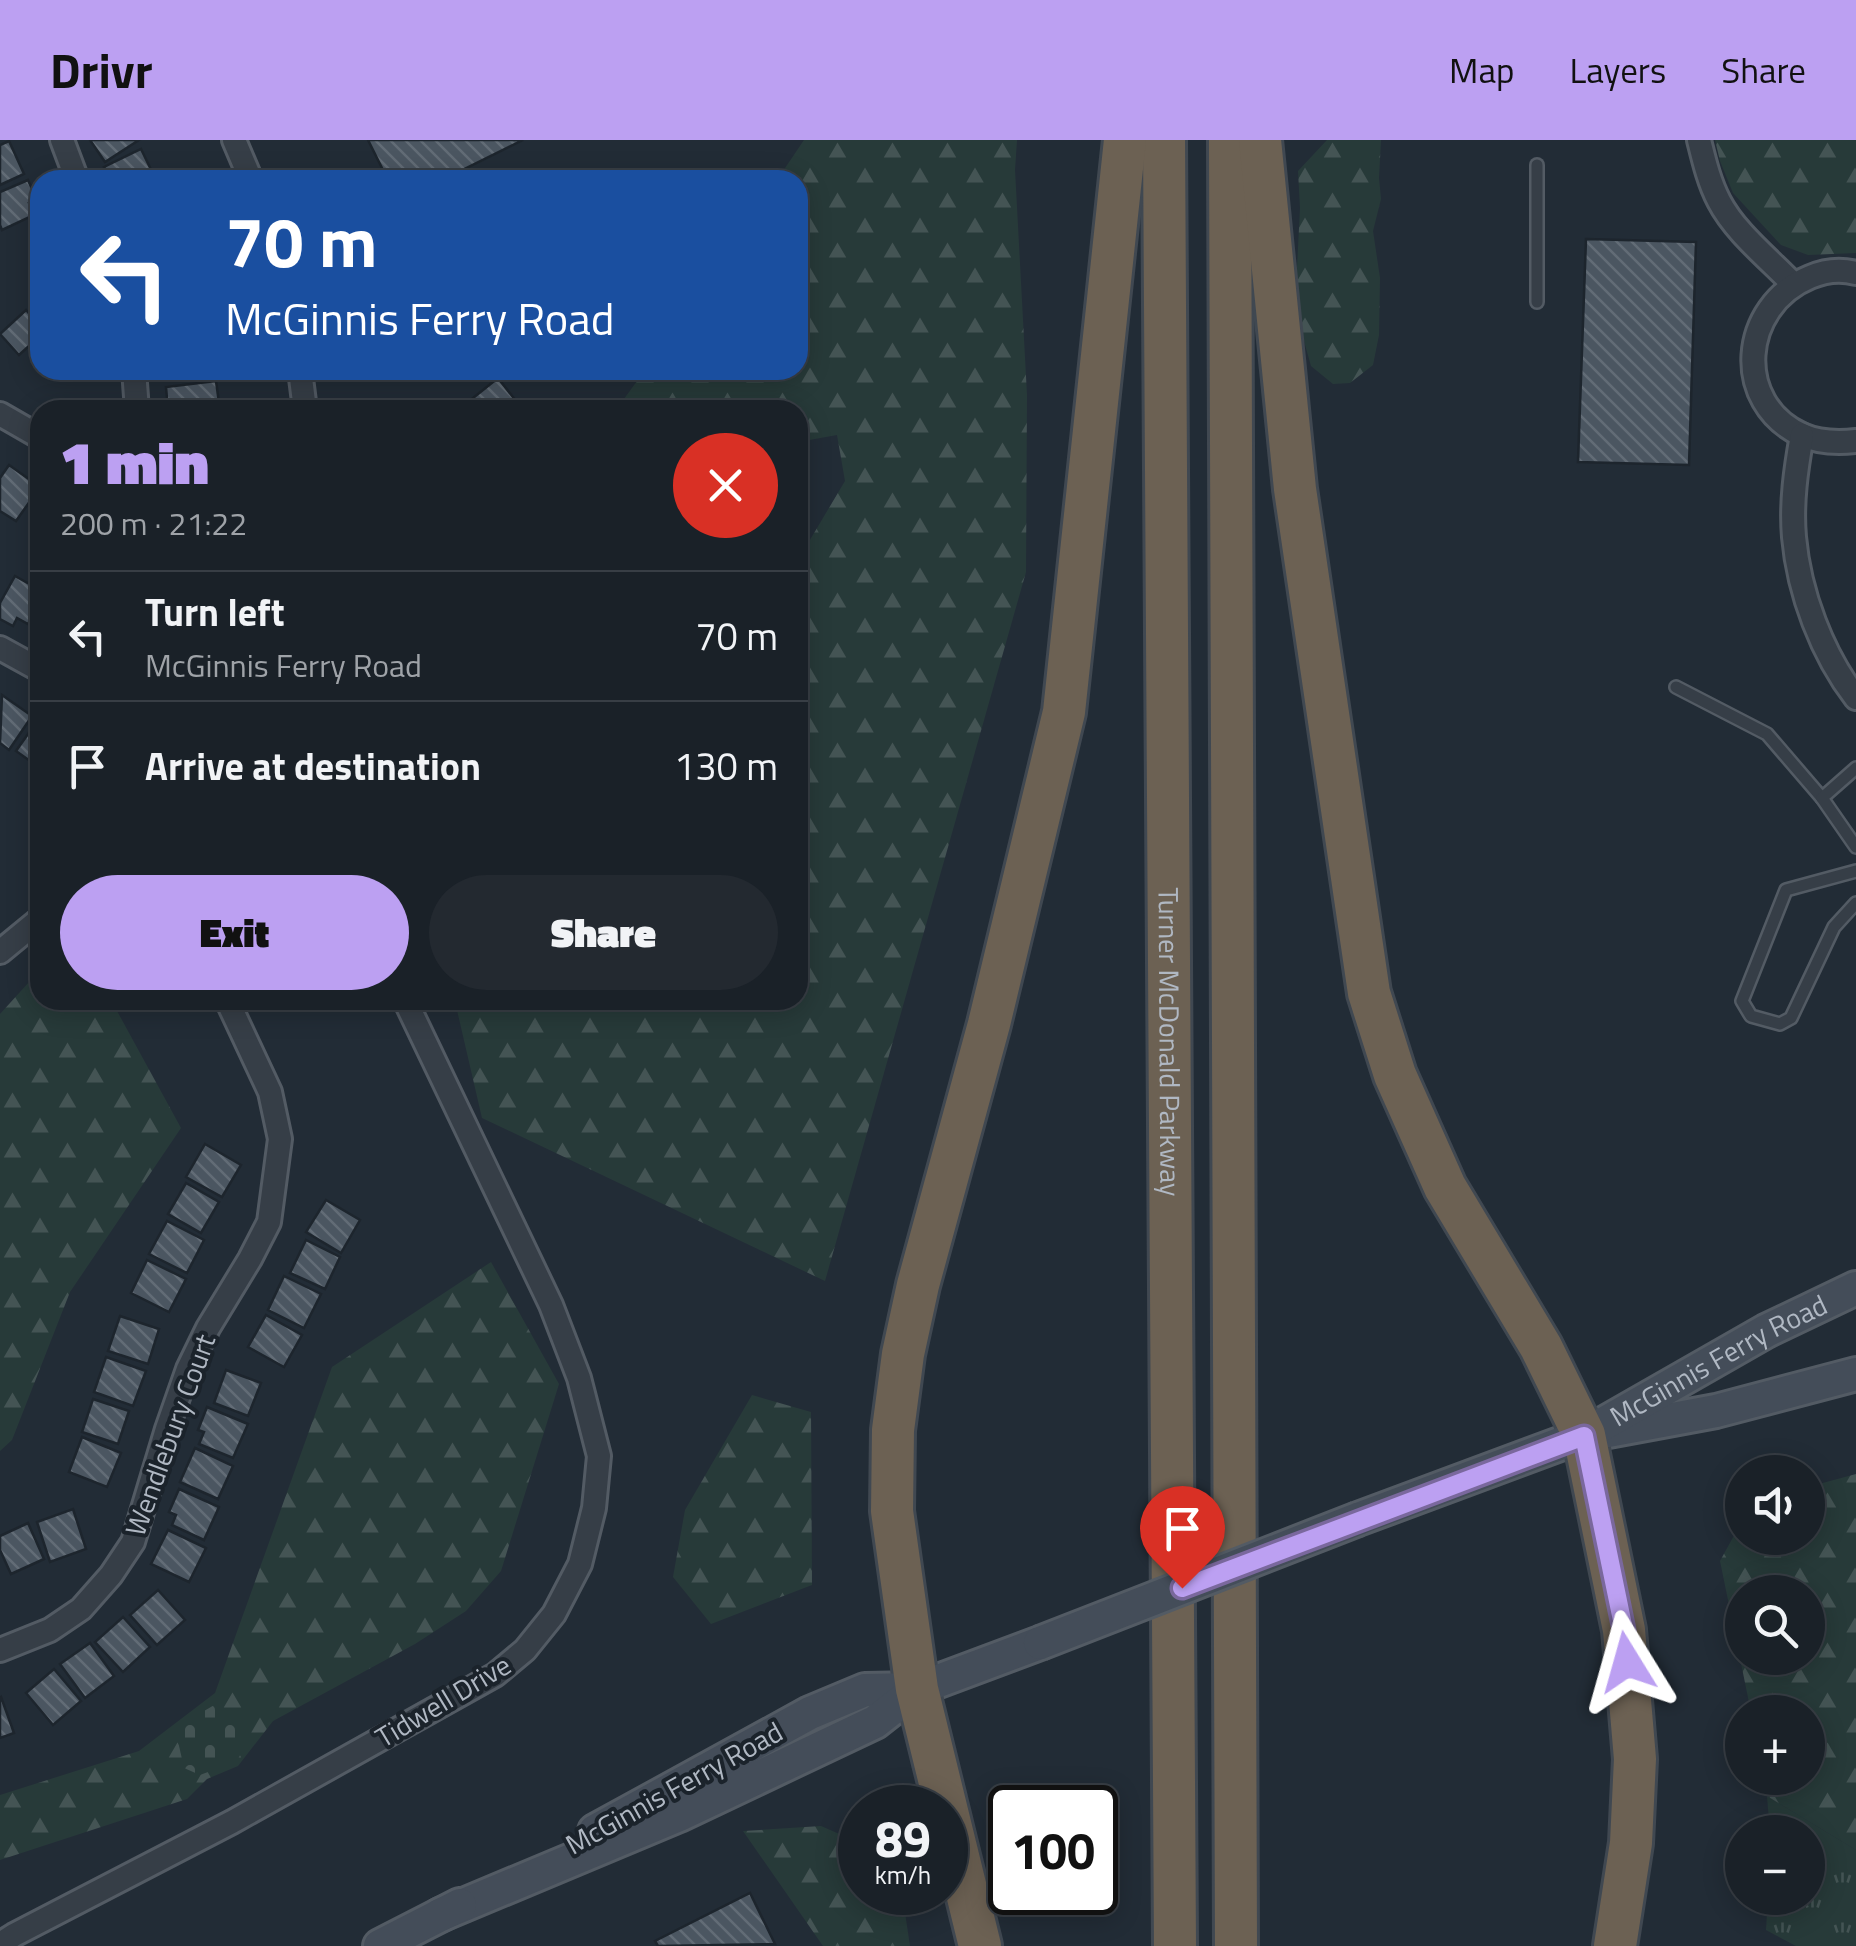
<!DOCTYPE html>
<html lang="en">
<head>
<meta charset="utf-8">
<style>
  body { margin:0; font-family:"Titillium Web",sans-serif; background:#232930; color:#f1f3f6; height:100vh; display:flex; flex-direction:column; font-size:38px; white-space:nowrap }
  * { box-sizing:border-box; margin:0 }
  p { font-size:32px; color:#9fa3a8 }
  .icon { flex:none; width:55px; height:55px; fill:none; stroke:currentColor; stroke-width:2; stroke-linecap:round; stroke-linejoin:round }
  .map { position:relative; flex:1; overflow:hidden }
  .details { position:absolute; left:30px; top:260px; width:778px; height:610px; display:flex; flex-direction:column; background:#1a2128; border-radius:30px; box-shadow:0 5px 25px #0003,0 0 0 2px #383e45 }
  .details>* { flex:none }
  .hud { position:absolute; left:30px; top:30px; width:778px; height:210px; border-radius:30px; box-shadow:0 5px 25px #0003,0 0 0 2px #383e45; background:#1a4fa0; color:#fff; overflow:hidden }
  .controls { position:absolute; left:1725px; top:1315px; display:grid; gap:20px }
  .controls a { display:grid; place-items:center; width:100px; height:100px; border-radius:50%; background:#1a2128; box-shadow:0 5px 25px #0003,0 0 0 2px #383e45; font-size:50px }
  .speed { position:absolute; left:838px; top:1645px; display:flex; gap:20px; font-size:50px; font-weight:700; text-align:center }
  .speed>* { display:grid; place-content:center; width:130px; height:130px; border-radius:50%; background:#1a2128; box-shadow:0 5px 25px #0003,0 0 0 2px #383e45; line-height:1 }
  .speed small { font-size:25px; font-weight:400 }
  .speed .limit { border:5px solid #111; border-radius:15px; background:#fff; color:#111 }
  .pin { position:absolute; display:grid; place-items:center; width:85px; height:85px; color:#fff; margin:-102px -42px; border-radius:50% 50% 50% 0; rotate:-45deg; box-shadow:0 0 10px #0007 }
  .pin .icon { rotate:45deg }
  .me { position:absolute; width:110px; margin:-55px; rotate:352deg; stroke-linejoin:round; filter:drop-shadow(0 0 8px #0008) }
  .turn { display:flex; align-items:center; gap:35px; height:210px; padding:0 30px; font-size:45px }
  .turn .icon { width:130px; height:130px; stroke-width:2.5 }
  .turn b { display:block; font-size:70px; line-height:85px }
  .round { display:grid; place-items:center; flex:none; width:105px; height:105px; border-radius:52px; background:#232930 }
  .summary { display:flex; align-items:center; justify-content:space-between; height:170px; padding:0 30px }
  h1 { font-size:60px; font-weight:800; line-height:75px; color:#bca0f2 }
  .primary-button { display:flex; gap:20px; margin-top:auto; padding:20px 30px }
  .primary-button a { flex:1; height:115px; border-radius:60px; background:#bca0f2; color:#111; font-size:40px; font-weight:800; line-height:115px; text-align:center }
  .primary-button a+a { background:#232930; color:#f1f3f6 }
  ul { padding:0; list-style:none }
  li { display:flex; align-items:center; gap:30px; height:130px; padding:0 30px; border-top:2px solid #383e45 }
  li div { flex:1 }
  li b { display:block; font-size:38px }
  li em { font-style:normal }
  header { display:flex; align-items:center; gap:60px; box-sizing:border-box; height:140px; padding:0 50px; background:#bca0f2; color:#111 }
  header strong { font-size:48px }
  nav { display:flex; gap:55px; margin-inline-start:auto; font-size:35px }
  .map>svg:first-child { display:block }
  .grass { fill:url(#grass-tufts) }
  .forest { fill:url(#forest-firs); fill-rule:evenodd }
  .cemetery { fill:url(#cemetery-stones) }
  .building { fill:url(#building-back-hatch); stroke:#1d252d; stroke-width:2.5 }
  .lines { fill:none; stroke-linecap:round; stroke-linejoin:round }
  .service-casing { stroke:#535b64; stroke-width:16 }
  .minor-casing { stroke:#535b64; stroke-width:28 }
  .secondary-casing { stroke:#535b64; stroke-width:38 }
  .motorway-casing { stroke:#404851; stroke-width:48 }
  .service { stroke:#363e47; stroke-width:11 }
  .minor { stroke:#363e47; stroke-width:22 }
  .secondary { stroke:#444d59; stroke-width:32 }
  .motorway { stroke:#6c6153; stroke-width:42 }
  .secondary-bridge-casing { stroke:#535b64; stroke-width:38; stroke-linecap:butt }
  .secondary-bridge { stroke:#444d59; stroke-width:32 }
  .route-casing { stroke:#7a689d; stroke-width:25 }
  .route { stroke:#bca0f2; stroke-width:18 }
  .labels { text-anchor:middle; stroke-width:8; stroke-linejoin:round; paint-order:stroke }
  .street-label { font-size:28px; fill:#b0b8c3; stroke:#1b232b }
</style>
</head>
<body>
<header>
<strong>Drivr</strong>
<nav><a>Map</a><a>Layers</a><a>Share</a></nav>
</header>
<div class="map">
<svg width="1856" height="1806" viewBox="0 0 1856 1806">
  <defs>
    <pattern id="grass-tufts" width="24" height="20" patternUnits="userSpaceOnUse" patternTransform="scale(2.5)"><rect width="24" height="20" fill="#273a39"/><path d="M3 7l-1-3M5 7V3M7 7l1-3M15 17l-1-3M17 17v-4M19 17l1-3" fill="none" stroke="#445454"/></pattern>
    <pattern id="forest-firs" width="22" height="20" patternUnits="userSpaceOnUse" patternTransform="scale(2.5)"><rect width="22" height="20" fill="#273a39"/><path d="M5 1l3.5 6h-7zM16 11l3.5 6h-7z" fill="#445454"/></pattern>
    <pattern id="cemetery-stones" width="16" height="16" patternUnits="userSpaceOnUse" patternTransform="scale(2.5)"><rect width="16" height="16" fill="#273a39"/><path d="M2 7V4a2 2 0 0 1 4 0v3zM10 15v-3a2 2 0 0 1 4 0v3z" fill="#445454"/></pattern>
    <pattern id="building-back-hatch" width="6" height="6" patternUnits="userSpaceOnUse" patternTransform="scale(2.5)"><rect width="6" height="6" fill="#4b5661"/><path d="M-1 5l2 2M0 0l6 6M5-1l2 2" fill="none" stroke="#626c76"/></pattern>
  </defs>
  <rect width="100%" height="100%" fill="#222c36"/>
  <polygon class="grass" points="1767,1656 1856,1710 1856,1806 1796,1806 1766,1790 1768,1758 1808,1758 1808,1692 1770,1692"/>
  <g class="forest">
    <polygon points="804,0 1017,0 1015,30 1027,255 1026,432 825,1141 482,978 457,870 452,860 798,860 798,420 845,341 837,295 798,302 798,270 616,270 645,230 798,230 798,40 777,40"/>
    <polygon points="1327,0 1381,0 1379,38 1381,59 1373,91 1380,138 1379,195 1373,225 1350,243 1333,244 1311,226 1295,169 1300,68 1298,31"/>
    <polygon points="1715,0 1856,0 1856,113 1808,115 1781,105 1733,53 1720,21"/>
    <polygon points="40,830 40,860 111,860 181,988 70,1152 12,1300 0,1311 0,874"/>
    <polygon points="491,1122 559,1244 501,1431 466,1471 415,1504 273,1581 238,1626 207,1639 187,1659 0,1720 0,1655 139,1611 215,1553 332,1227"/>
    <polygon points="752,1255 811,1272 812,1445 711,1484 673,1437 685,1370"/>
    <path d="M1856 1334V1710L1767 1656 1764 1638H1808V1572H1751L1720 1421 1742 1381V1398H1808V1347ZM1808 1452V1518H1742V1452Z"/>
    <polygon points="821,1686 860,1703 860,1752 902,1753 910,1806 823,1806 743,1691"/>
  </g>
  <polygon class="cemetery" points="216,1564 249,1598 237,1621 200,1635 184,1628 175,1588"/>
  <g class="building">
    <polygon points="90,0 139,0 105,22"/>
    <polygon points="368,0 523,0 442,40 388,40"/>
    <polygon points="9,1 24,34 0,45 0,5"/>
    <polygon points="141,9 156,40 111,40 104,27"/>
    <polygon points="28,40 37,60 29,63 34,75 2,90 0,85 0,52"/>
    <polygon points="1586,99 1696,102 1689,325 1578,322"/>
    <polygon points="26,170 40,186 40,196 19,215 0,194"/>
    <polygon points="498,238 523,270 458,270"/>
    <polygon points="216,241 220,270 168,270 166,247"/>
    <polygon points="9,325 40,347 16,381 0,371 0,338"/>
    <polygon points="15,436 40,450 40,464 28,484 17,478 13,486 0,479 0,463"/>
    <polygon points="2,555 32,576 9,610 0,603"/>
    <polygon points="40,577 40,628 16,611"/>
    <polygon points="205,1004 241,1025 222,1057 186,1037"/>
    <polygon points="186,1043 219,1062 201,1093 168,1074"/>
    <polygon points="326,1060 360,1080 341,1113 306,1092"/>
    <polygon points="167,1081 204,1100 187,1133 149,1114"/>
    <polygon points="306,1100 340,1117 325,1149 290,1133"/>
    <polygon points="147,1120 186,1139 169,1172 131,1153"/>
    <polygon points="284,1136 321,1154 304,1188 268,1170"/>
    <polygon points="266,1175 302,1195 284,1227 248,1207"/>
    <polygon points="120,1176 159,1189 148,1224 108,1211"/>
    <polygon points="106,1217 146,1231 133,1266 94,1252"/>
    <polygon points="226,1230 261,1243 248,1276 214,1263"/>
    <polygon points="93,1259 129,1271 118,1304 82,1292"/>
    <polygon points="207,1267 248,1284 233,1318 199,1304 204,1292 198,1290"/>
    <polygon points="82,1297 121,1313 107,1347 69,1332"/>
    <polygon points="195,1308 233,1326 218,1359 180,1342"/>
    <polygon points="179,1349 219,1367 204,1400 172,1385 176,1375 169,1372"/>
    <polygon points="73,1369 86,1409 50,1422 37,1382"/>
    <polygon points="28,1383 44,1419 11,1434 0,1410 0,1396"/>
    <polygon points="168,1390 206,1408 189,1442 151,1424"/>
    <polygon points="158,1450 185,1480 157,1505 130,1475"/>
    <polygon points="123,1477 150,1507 123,1532 95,1502"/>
    <polygon points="90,1503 114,1536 85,1558 60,1524"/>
    <polygon points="54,1529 81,1561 53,1585 26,1553"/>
    <polygon points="1,1557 14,1593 0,1598 0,1558"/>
    <polygon points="750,1753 775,1804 658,1806 655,1801"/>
  </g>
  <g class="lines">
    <defs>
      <g id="service">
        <polyline points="1537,162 1537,25"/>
        <polyline points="1676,547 1767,594 1822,658"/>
        <polyline points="1856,628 1822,658 1856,707"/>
        <polyline points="1856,731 1786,750 1742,861 1751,876 1780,884 1791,878 1834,787 1856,763"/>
      </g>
      <g id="minor">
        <polyline points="62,0 77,40"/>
        <polyline points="234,0 251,40"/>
        <path d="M1699 0C1704 20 1709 42 1719 61 1735 92 1768 118 1793 144"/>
        <path d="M1856 133C1841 129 1824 131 1810 137 1740 166 1732 263 1802 295 1820 303 1838 303 1856 301"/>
        <polyline points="134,230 137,270"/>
        <polyline points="300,230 305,270"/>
        <polyline points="0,274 40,297"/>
        <path d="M1802 295C1796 329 1791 363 1794 397 1799 453 1822 514 1856 558"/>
        <polyline points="0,508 40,530"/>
        <polyline points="0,812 40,779"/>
        <polyline points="0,1510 50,1490 81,1469 111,1435 133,1402 167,1289 188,1229 208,1188 250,1119 269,1082 280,999 270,952 227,860"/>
        <polyline points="0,1804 14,1795 232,1682 495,1535 525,1510 554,1474 580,1424 594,1368 599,1316 579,1238 551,1165 405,860"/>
      </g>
      <g id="secondary">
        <polyline points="1608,1291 1716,1271 1856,1234"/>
        <path id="s1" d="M1358 1379 1584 1295 1766 1191 1856 1148"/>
        <polyline points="595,1691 810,1573 865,1550 917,1549"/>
        <polyline points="440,1775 679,1675 875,1582 917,1549 1040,1503"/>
        <polyline points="380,1806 460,1765"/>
      </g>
      <g id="motorway">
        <path id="s2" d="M1164 0 1175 1806"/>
        <polyline points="1230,0 1236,1806"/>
        <polyline points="1260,0 1295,349 1369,853 1395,935 1445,1047 1541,1207 1584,1295 1624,1490 1635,1619 1631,1703 1615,1806"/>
        <polyline points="980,1806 917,1549 892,1371 893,1290 903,1214 918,1145 989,884 1064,572 1125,0"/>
      </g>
    </defs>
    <use href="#service" class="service-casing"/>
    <use href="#minor" class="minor-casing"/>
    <use href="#secondary" class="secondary-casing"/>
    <use href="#motorway" class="motorway-casing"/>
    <use href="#service" class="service"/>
    <use href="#minor" class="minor"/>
    <use href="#secondary" class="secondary"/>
    <use href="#motorway" class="motorway"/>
    <defs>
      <polyline id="secondary-bridge" points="1040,1503 1358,1379"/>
    </defs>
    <use href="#secondary-bridge" class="secondary-bridge-casing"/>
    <use href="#secondary-bridge" class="secondary-bridge"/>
  </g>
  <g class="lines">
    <defs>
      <polyline id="route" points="1182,1448 1584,1296 1624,1490 1627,1522"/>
    </defs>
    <use href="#route" class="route-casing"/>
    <use href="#route" class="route"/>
  </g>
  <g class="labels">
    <g class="street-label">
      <text dy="10" stroke="none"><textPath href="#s2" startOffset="902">Turner McDonald Parkway</textPath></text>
      <text dy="10" stroke="none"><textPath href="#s1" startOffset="395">McGinnis Ferry Road</textPath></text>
      <text transform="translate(170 1295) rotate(-70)" y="10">Wendlebury Court</text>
      <text transform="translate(443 1561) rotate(-31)" y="10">Tidwell Drive</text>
      <text transform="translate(674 1648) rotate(-29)" y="10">McGinnis Ferry Road</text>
    </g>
  </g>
</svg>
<div class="controls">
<a><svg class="icon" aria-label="sound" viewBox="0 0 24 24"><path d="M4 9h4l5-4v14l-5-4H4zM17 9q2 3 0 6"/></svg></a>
<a><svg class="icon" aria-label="search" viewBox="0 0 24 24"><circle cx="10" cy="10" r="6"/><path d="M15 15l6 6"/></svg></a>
<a>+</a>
<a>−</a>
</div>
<div class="speed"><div>89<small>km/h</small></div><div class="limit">100</div></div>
<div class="pin" style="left:1182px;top:1448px;background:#d93025"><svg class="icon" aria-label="arrive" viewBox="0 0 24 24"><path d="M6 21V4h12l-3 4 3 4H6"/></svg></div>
<svg class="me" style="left:1627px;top:1522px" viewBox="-20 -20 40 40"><path d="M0-17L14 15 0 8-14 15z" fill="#bca0f2" stroke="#fff" stroke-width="4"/></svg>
<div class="hud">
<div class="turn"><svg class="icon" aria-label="left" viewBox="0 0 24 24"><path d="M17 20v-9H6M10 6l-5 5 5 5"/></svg><div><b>70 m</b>McGinnis Ferry Road</div></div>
</div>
<section class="details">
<div class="summary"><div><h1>1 min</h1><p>200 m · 21:22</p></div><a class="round" style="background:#d93025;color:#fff"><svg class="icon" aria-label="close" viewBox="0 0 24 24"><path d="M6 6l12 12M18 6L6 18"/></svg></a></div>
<ul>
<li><svg class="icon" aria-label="left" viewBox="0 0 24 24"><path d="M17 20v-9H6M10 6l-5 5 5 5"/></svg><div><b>Turn left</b><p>McGinnis Ferry Road</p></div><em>70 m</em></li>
<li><svg class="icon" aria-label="arrive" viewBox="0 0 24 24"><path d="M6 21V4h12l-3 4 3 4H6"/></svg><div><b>Arrive at destination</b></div><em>130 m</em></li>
</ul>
<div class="primary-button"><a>Exit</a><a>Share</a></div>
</section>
</div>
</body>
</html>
